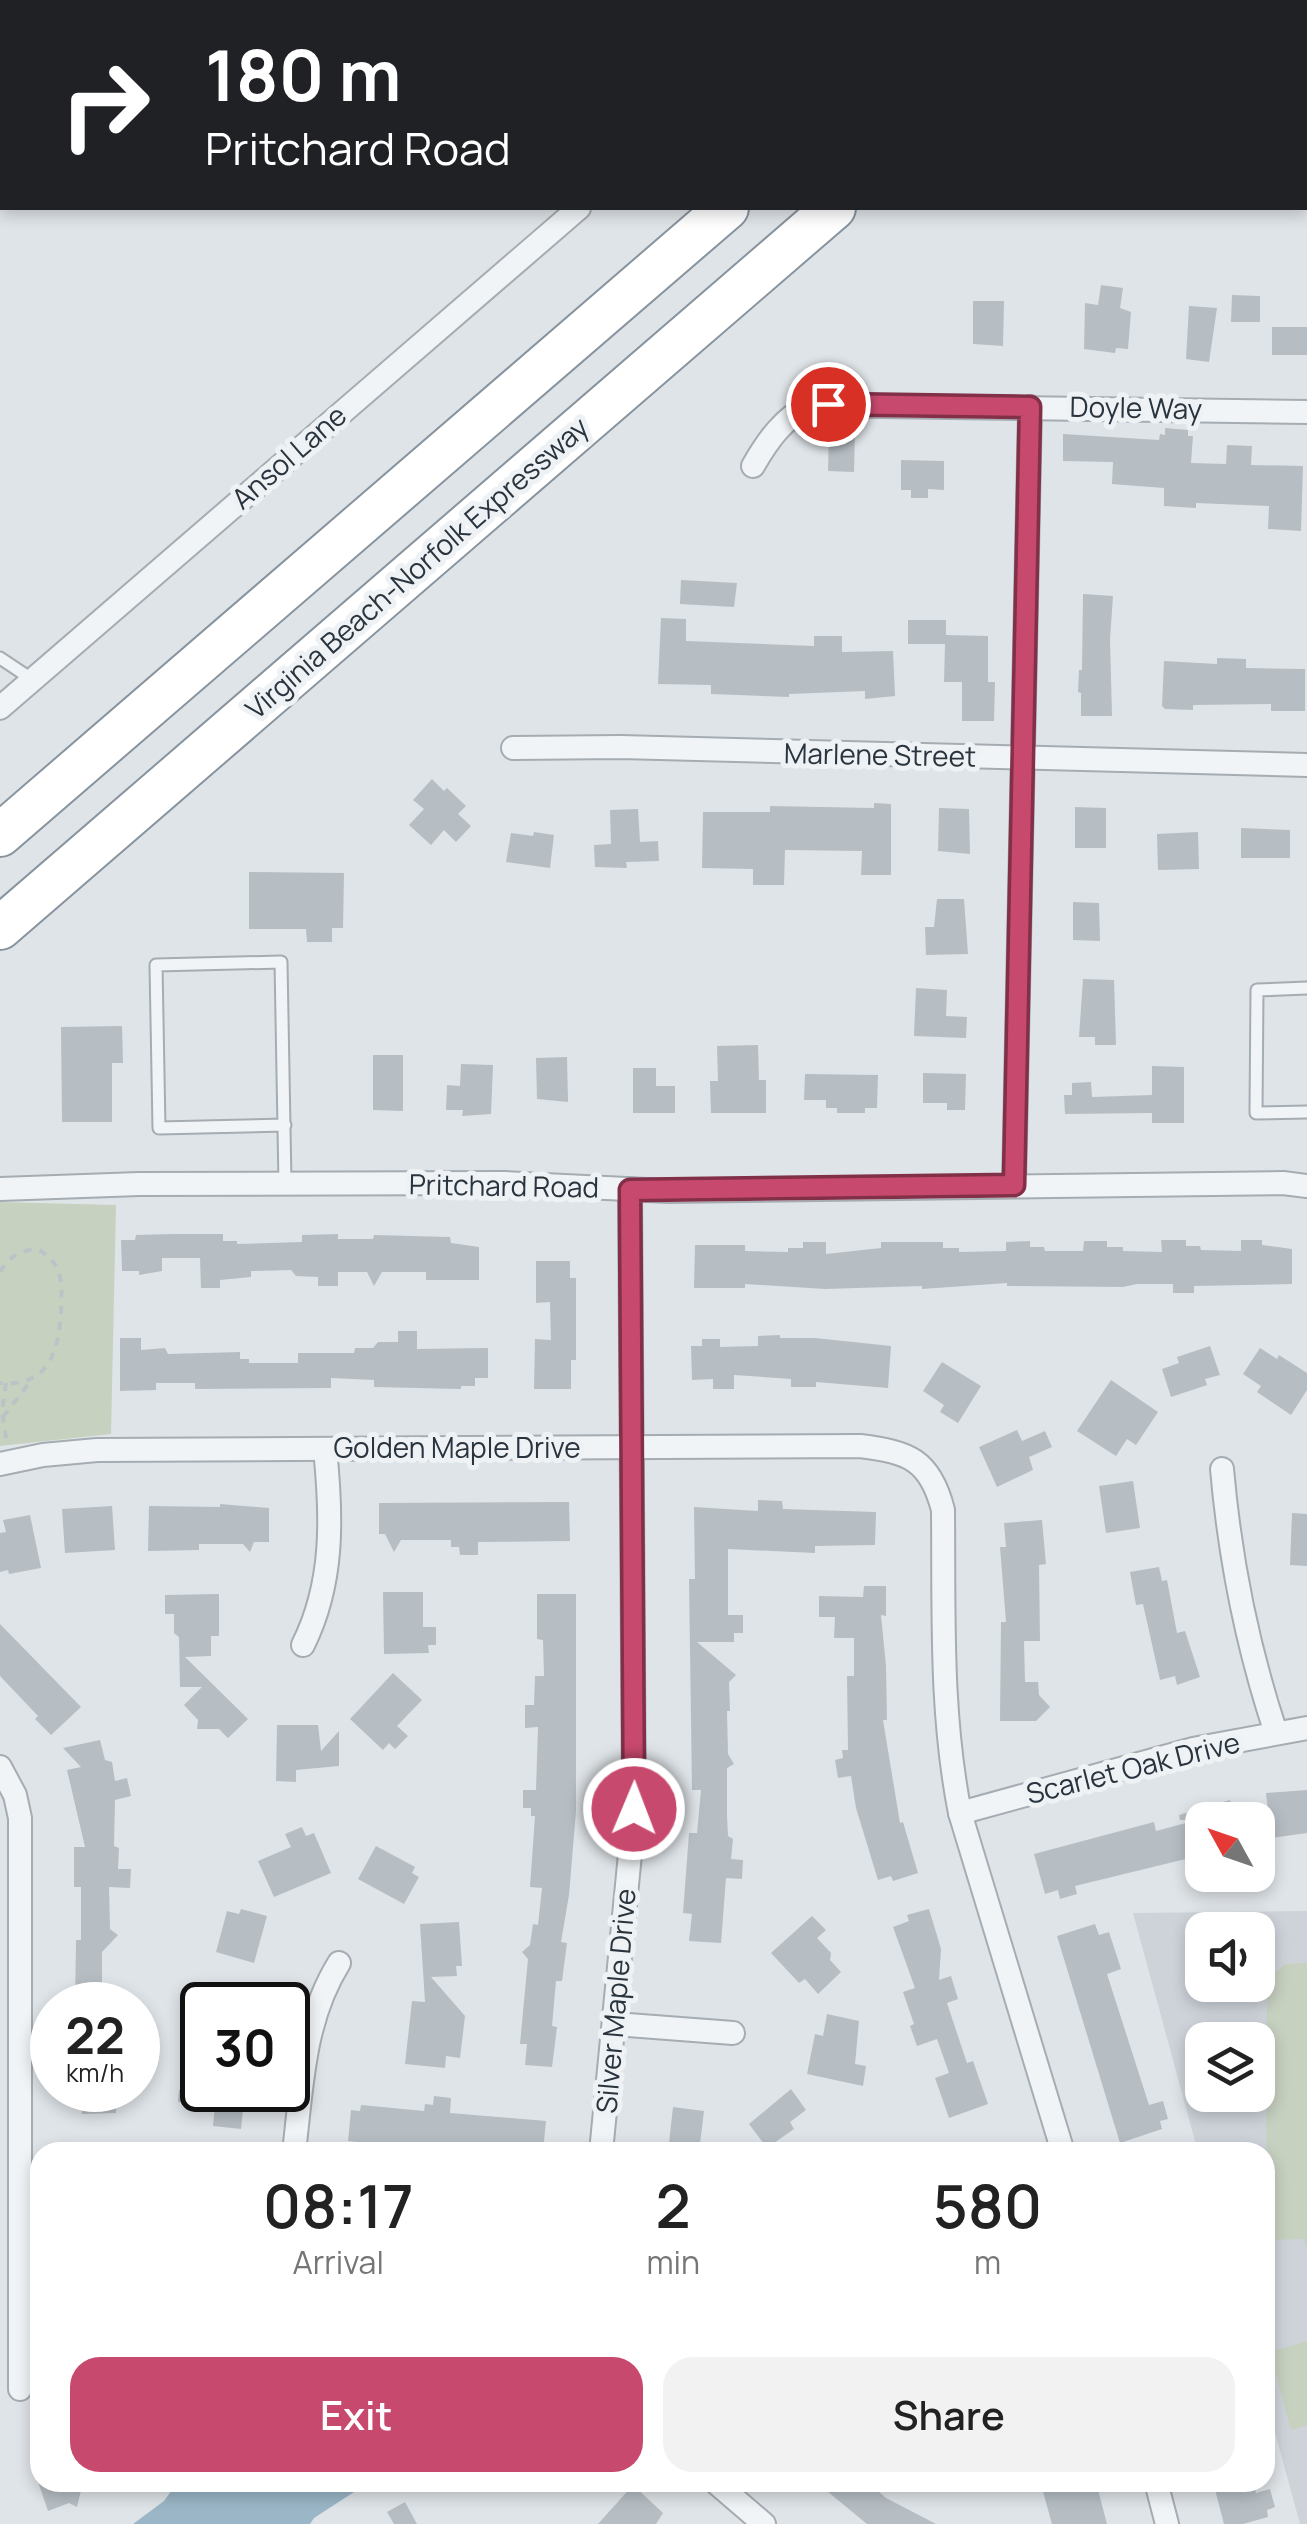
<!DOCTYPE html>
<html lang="en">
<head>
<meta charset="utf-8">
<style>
  body { margin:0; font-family:Manrope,sans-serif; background:#f2f2f2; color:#222; height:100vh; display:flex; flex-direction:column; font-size:38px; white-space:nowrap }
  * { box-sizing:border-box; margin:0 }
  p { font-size:32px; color:#767676 }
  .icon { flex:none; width:55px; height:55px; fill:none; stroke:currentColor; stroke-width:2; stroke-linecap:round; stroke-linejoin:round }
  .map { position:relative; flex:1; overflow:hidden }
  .sheet { position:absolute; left:30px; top:2142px; width:1245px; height:350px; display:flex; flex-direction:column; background:#fff; border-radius:30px; box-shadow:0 5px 15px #0003 }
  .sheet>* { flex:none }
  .guide { position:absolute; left:0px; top:0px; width:1308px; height:210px; box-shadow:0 5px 15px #0003; background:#202124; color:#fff; overflow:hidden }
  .needle { width:65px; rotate:310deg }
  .buttons { position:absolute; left:1185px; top:1802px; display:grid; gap:20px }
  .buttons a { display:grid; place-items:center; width:90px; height:90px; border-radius:20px; background:#fff; box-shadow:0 5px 15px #0003; font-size:50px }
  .speed { position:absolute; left:30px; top:1982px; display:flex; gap:20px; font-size:50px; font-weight:700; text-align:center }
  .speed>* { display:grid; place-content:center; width:130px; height:130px; border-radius:50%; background:#fff; box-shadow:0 5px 15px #0003; line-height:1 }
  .speed small { font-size:25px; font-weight:400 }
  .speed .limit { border:5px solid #111; border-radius:15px; background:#fff; color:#111 }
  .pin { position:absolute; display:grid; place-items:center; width:85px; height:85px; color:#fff; margin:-42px; border:5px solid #fff; border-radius:50%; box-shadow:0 2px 10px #0007 }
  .me { position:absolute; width:110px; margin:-55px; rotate:1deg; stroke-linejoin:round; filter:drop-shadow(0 0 8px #0008) }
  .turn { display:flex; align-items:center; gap:35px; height:210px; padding:0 40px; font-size:45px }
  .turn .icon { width:130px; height:130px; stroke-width:2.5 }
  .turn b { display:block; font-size:70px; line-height:85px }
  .eta { display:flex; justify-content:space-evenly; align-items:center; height:170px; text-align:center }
  .eta b { font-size:60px; font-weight:600; line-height:70px }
  .action { display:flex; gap:20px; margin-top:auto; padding:20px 40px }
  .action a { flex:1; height:115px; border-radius:30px; background:#c8496e; color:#fff; font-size:40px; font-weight:600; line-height:115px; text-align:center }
  .action a+a { background:#f2f2f2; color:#222 }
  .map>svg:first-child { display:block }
  .built { fill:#cdd3d9; fill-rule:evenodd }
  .green { fill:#c7d1c0 }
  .water { fill:#9bb6c6 }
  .building { fill:#b6bec4 }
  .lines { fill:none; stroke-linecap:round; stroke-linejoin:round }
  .service-casing { stroke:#a5acb2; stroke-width:15 }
  .minor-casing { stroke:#a5acb2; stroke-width:26 }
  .motorway-casing { stroke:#87939e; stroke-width:46 }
  .path { stroke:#bdc2c6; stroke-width:4; stroke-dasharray:8 8; stroke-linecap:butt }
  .service { stroke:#f1f4f6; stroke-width:11 }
  .minor { stroke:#f1f4f6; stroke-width:22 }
  .motorway { stroke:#fff; stroke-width:42 }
  .route-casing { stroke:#822f48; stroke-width:25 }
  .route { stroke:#c8496e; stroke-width:18 }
  .labels { text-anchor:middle; stroke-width:10; stroke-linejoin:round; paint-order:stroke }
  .street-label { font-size:28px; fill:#29343e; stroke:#eef2f5 }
</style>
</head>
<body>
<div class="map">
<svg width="1307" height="2524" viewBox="0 0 1307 2524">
  <rect width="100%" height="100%" fill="#dfe4e8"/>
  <path class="built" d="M1307 1911V2524H1300L1265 2396V2152H1198L1133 1913ZM1202 1930H1258V1985H1202ZM1202 2040H1258V2095H1202Z"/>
  <g class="green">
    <polygon points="0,1202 116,1205 111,1434 0,1446"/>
    <polygon points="1307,1963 1307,2251 1304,2239 1266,2240 1267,1980 1285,1964"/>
    <polygon points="1307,2341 1307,2425 1291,2430 1270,2352"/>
  </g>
  <polygon class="water" points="177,2483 177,2482 368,2483 314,2518 310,2524 133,2524 164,2501"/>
  <g class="building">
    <polygon points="1101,285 1123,288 1120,308 1131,312 1128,349 1116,348 1115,353 1084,349 1085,303 1098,305"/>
    <polygon points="1232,295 1260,296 1260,322 1231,322"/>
    <polygon points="973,301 1004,301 1003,346 973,344"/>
    <polygon points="1189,306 1217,308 1209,362 1186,359"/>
    <rect x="1272" y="327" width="35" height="28"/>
    <polygon points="1165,428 1188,430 1188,436 1193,436 1191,463 1226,464 1227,445 1252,446 1251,465 1303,466 1301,531 1268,529 1269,506 1196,503 1196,508 1164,506 1164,488 1112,484 1113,462 1063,461 1063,434 1159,440 1160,434 1165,435"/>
    <polygon points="829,431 855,431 854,472 828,471"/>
    <polygon points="901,460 944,461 944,490 928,489 928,498 911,498 911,490 901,490"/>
    <polygon points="681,580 737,583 734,607 680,604"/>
    <polygon points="1083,594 1113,596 1110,639 1112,716 1081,716 1081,693 1078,692 1079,670 1082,670"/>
    <polygon points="661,618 686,619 686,641 814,646 814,636 842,636 842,652 893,651 895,696 865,699 865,691 789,694 789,697 711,694 711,685 658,684"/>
    <polygon points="908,620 946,620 946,635 988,636 988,682 995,682 994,721 962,721 962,682 944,682 945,644 908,644"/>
    <polygon points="1217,658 1246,659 1246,668 1305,669 1305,711 1271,711 1271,704 1193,705 1193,710 1165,709 1162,706 1164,661 1217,664"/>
    <polygon points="432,779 444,791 447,788 466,806 458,814 471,826 456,842 444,830 431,845 409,825 424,809 413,800"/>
    <polygon points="874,803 891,804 891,875 861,875 862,851 785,850 784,885 753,885 753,869 702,868 703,812 770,812 770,806 874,808"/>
    <polygon points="1075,807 1106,808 1106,848 1075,848"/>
    <polygon points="939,808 969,809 970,854 938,851"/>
    <polygon points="638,809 640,842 658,841 659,861 626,862 627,868 595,867 594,845 611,844 610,810"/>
    <polygon points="1241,828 1290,830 1290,858 1241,858"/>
    <polygon points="534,832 554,835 550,868 506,862 511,833 533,836"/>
    <polygon points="1198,832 1199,869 1158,870 1157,834"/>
    <polygon points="249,872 344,873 343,928 332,928 332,942 307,942 306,929 249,929"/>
    <polygon points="937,899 964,899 968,954 926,955 925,927 934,927"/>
    <polygon points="1073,902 1099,903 1100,941 1073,940"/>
    <polygon points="1083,979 1114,980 1116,1045 1095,1045 1095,1037 1079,1037"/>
    <polygon points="916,988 947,990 946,1016 967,1017 966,1038 914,1036"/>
    <polygon points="122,1026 123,1063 112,1063 112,1122 62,1122 61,1027"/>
    <polygon points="758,1045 759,1080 766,1080 766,1113 711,1113 710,1081 718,1081 717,1046"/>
    <polygon points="373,1055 403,1055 403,1111 373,1110"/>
    <polygon points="567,1057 568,1102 537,1099 536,1058"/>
    <polygon points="461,1064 493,1065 491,1114 462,1116 463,1110 446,1110 447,1085 460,1086"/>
    <polygon points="1152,1066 1184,1067 1184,1123 1152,1123 1152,1113 1065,1114 1064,1095 1072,1095 1072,1083 1091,1082 1092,1097 1152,1095"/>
    <polygon points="633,1068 656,1068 656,1086 675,1086 675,1113 633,1113"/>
    <polygon points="923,1073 966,1074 965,1110 947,1110 947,1103 923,1103"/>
    <polygon points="805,1074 878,1075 877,1108 865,1108 865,1113 837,1113 837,1108 826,1108 826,1100 804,1100"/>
    <polygon points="175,1234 223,1234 223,1241 237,1241 237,1244 302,1242 302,1235 338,1234 338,1239 373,1239 374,1235 450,1237 451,1243 479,1247 479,1280 426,1280 426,1272 382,1272 374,1286 367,1272 338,1272 338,1286 318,1286 318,1277 296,1276 291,1270 251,1271 251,1277 220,1280 220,1288 201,1288 200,1258 162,1258 162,1271 139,1275 139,1271 122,1271 121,1240 135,1240 136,1235"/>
    <polygon points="1161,1240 1186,1240 1186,1246 1200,1246 1201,1250 1241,1251 1241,1240 1262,1240 1262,1245 1292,1249 1292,1284 1194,1286 1194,1293 1173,1293 1173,1284 1137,1284 1123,1287 1007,1286 1007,1283 922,1289 922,1286 825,1289 745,1284 745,1288 694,1288 695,1245 745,1245 745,1251 788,1252 788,1248 803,1248 803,1242 826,1242 826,1254 881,1248 881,1242 943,1242 943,1248 959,1248 959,1252 1006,1251 1006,1242 1030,1241 1030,1247 1044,1247 1045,1251 1083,1251 1084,1241 1107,1241 1107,1247 1123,1247 1123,1251 1162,1252"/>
    <polygon points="536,1261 570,1261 570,1278 576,1278 576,1360 571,1360 571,1389 534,1389 535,1339 551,1340 550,1302 536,1303"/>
    <polygon points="398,1331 417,1331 417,1349 488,1348 488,1378 475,1378 475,1386 461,1386 461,1389 374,1387 374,1380 331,1378 331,1388 195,1389 195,1383 156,1383 156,1390 120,1391 120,1338 141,1338 141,1350 165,1348 168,1354 240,1352 240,1359 249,1359 249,1363 298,1363 298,1353 354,1353 355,1348 373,1348 378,1342 398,1342"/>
    <polygon points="780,1335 780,1338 815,1338 891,1346 888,1388 816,1382 816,1387 791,1387 791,1379 734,1375 734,1389 713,1389 713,1379 692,1380 691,1346 702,1346 702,1339 720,1339 720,1347 758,1346 758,1336"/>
    <polygon points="1210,1346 1220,1375 1205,1379 1207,1385 1171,1397 1162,1369 1179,1363 1177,1357"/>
    <polygon points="1260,1348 1277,1359 1279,1355 1307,1373 1307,1390 1291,1415 1257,1392 1261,1386 1243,1374"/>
    <polygon points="942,1362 981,1386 958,1423 940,1412 944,1405 923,1391"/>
    <polygon points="1111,1380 1158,1412 1136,1445 1127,1439 1116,1456 1077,1431"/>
    <polygon points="1017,1430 1022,1441 1045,1431 1052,1447 1029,1457 1033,1470 997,1487 979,1447"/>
    <polygon points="1133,1481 1140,1528 1106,1533 1099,1486"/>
    <polygon points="758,1500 782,1501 783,1509 876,1512 875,1545 815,1546 815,1553 728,1549 728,1615 743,1615 743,1633 734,1633 734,1642 697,1642 736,1675 729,1682 730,1711 727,1711 728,1754 734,1764 727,1768 727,1815 728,1836 733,1839 731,1859 743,1860 742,1879 726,1878 721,1943 689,1941 692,1914 683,1913 689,1833 697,1833 701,1790 692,1790 691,1719 689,1579 695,1579 694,1507 758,1511"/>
    <polygon points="569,1502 570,1541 478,1542 478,1555 460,1555 459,1547 451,1547 451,1540 401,1540 394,1552 385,1534 379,1534 379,1503"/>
    <polygon points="220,1504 269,1508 269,1542 254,1542 250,1552 243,1544 199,1544 199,1550 148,1551 149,1506 220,1507"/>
    <polygon points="112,1506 115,1550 65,1553 62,1509"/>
    <polygon points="1292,1513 1307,1514 1307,1566 1290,1565"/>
    <polygon points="30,1515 41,1568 9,1574 8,1570 0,1572 0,1533 6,1532 3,1520"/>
    <polygon points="1042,1520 1046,1564 1039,1565 1040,1641 1024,1641 1025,1682 1038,1682 1039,1695 1050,1707 1036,1721 1000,1721 1001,1622 1006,1622 1000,1547 1006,1547 1004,1523"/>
    <polygon points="1159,1567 1162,1581 1167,1580 1177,1633 1185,1631 1200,1677 1177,1685 1175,1676 1160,1680 1143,1604 1136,1605 1130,1572"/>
    <polygon points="864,1586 886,1586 886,1616 881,1615 886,1666 887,1720 883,1720 900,1823 903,1822 918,1873 893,1881 891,1876 878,1880 856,1808 851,1776 838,1778 835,1760 843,1758 842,1750 848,1750 847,1676 854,1676 854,1638 834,1638 835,1617 819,1617 819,1596 863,1597"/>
    <polygon points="383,1592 423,1592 423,1627 436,1627 436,1645 428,1645 429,1653 384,1654"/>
    <polygon points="219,1594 219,1636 211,1636 211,1656 185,1657 248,1719 228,1738 219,1729 197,1729 198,1720 184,1705 202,1687 180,1687 179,1637 174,1633 174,1614 165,1614 165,1595"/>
    <polygon points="537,1594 576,1594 576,1811 569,1895 561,1942 567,1943 562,1981 556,1981 552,2026 557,2027 552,2067 525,2065 527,2044 520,2044 528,1959 522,1952 530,1945 533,1924 538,1925 542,1888 530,1887 535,1816 531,1816 531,1808 523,1808 523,1790 536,1790 538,1727 525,1728 525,1705 534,1705 535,1676 544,1676 543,1640 537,1639"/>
    <polygon points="0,1624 81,1707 51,1735 35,1719 38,1716 0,1676"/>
    <polygon points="393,1673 422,1700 397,1726 408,1736 395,1749 389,1743 383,1750 350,1719"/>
    <polygon points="277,1725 318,1725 321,1751 339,1731 339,1766 296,1770 296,1782 276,1781"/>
    <polygon points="100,1740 105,1760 112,1762 115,1781 127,1778 131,1796 115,1800 114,1846 119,1848 118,1869 131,1869 130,1888 109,1887 110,1929 118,1935 102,1952 102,2005 75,2005 76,1940 81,1940 81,1887 74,1887 74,1847 85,1847 67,1770 81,1767 63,1748"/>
    <polygon points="1307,1790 1307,1833 1271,1838 1266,1793"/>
    <polygon points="1230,1800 1235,1820 1202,1820 1202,1855 1075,1886 1077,1894 1060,1899 1058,1890 1045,1894 1034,1854 1154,1822 1156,1831 1197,1820 1180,1820 1179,1815"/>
    <polygon points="302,1827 306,1836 314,1833 331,1873 274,1897 258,1861 291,1847 285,1834"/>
    <polygon points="376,1846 415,1867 412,1873 419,1877 404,1904 358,1879"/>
    <polygon points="241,1909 267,1916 254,1963 216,1952 227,1911 239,1914"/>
    <polygon points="929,1909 941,1949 939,1980 951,1976 958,1999 947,2003 967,2063 973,2061 988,2104 949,2118 935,2078 949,2073 937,2039 917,2046 910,2026 914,2024 903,1992 915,1988 893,1927 909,1921 907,1915"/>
    <polygon points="812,1916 826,1930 817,1938 831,1953 830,1960 841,1972 818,1994 805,1979 799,1983 771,1953"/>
    <polygon points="459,1922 462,1966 456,1966 457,1976 431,1977 465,2016 460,2058 446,2056 445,2068 405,2064 412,2001 425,2002 420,1924"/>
    <polygon points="1095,1924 1099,1935 1109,1932 1121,1969 1107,1974 1149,2105 1163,2101 1168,2119 1160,2121 1162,2129 1120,2143 1057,1936"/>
    <polygon points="198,1982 284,1994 283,2005 200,2005 196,2002"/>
    <polygon points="827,2014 859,2021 855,2064 866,2066 863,2086 807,2074 815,2034 823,2036"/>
    <polygon points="791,2089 806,2110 790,2122 794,2129 767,2148 749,2124"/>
    <polygon points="81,2090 116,2090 116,2113 82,2114"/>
    <polygon points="179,2090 245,2090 241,2129 213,2126 215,2106 178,2102"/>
    <polygon points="434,2096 451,2098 450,2113 546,2121 543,2151 455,2152 348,2141 351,2110 360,2111 361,2105 424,2111 425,2104 433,2105"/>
    <polygon points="673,2107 704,2111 699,2152 668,2152"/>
    <polygon points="38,2482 83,2482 77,2507 69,2503 48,2511"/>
    <polygon points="816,2482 868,2482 886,2498 936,2524 867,2524"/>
    <polygon points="1063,2482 1096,2482 1107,2524 1052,2524 1042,2488"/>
    <polygon points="1213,2482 1253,2482 1256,2493 1270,2489 1275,2507 1267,2510 1268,2517 1243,2524 1224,2524"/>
    <polygon points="633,2485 663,2513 656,2524 598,2524"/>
    <polygon points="405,2502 417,2524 394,2524 387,2512"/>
  </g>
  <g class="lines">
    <defs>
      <g id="service">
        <polyline points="0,658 33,680"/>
        <polyline points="1307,988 1257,990 1256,1113 1307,1112"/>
        <polyline points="285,1183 281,962 156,965 159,1128 285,1125"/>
      </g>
      <g id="minor">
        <polyline points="663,0 665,2"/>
        <polyline points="815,2 818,0"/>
        <path d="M753 466C768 440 784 417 811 405L1307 412"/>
        <polyline points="0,708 579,208"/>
        <polyline points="513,748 621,747 1307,765"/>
        <polyline points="1014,1185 1030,407"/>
        <polyline points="0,1189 139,1184 504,1183 668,1191 1283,1183 1307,1186"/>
        <path d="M0 1464 43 1455 97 1450 860 1446C908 1452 930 1459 943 1510 944 1612 940 1712 960 1813L1063 2152"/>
        <path d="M1222 1469C1230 1560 1247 1646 1276 1733"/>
        <path d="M303 1645C334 1583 332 1517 325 1449"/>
        <polyline points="0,1767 15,1795 20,1818 20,2389"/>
        <polyline points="960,1813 1193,1749 1307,1728"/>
        <polyline points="615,2024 733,2033"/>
        <path d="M294 2152C302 2086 303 2021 339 1963"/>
        <polyline points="601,2152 634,1813 630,1189"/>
        <polyline points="715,2482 764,2524"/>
        <polyline points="1156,2482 1167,2524"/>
      </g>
      <g id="motorway">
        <polyline points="965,2 968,0"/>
        <polyline points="1072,2 1075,0"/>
        <polyline points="0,835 727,208"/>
        <polyline points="0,928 834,208"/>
      </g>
    </defs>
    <use href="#service" class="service-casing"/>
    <use href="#minor" class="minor-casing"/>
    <use href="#motorway" class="motorway-casing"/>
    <g class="path">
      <path d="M0 1272C10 1256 19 1251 37 1249 64 1263 62 1283 61 1310 59 1351 49 1387 0 1383"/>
      <polyline points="6,1383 2,1412 6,1438"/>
      <polyline points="3,1417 30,1382"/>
    </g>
    <use href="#service" class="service"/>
    <use href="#minor" class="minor"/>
    <use href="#motorway" class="motorway"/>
  </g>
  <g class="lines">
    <defs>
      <polyline id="route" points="634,1809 630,1190 1014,1185 1030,407 828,404"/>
    </defs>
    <use href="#route" class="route-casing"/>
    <use href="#route" class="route"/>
  </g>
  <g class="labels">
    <g class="street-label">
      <text transform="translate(1136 408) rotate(1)" y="10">Doyle Way</text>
      <text transform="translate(289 457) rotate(-41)" y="10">Ansol Lane</text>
      <text transform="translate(417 568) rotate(-41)" y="10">Virginia Beach-Norfolk Expressway</text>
      <text transform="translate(880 755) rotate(1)" y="10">Marlene Street</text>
      <text transform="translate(504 1186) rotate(1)" y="10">Pritchard Road</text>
      <text x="457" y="1458">Golden Maple Drive</text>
      <text transform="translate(1133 1768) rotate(-14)" y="10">Scarlet Oak Drive</text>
      <text transform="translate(616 2001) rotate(-85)" y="10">Silver Maple Drive</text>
    </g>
  </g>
</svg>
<div class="buttons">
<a><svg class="needle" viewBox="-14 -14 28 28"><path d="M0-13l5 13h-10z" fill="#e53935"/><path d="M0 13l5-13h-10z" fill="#767676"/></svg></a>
<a><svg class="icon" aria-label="sound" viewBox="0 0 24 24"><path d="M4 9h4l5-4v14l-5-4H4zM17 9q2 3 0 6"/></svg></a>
<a><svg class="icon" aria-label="layers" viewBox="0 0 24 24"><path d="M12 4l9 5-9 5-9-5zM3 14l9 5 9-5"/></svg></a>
</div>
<div class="speed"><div>22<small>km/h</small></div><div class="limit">30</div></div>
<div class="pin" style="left:828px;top:404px;background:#d93025"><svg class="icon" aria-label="arrive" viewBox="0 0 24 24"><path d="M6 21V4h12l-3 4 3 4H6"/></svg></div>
<svg class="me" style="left:634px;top:1809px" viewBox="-20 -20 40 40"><circle r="17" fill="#c8496e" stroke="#fff" stroke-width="3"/><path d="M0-11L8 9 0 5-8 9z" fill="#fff"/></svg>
<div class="guide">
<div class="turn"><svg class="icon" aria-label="right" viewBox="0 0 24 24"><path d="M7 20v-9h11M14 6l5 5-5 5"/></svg><div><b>180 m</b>Pritchard Road</div></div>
</div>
<section class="sheet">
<div class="eta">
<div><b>08:17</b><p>Arrival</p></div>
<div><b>2</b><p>min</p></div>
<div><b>580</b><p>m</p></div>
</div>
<div class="action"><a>Exit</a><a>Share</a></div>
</section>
</div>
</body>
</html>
